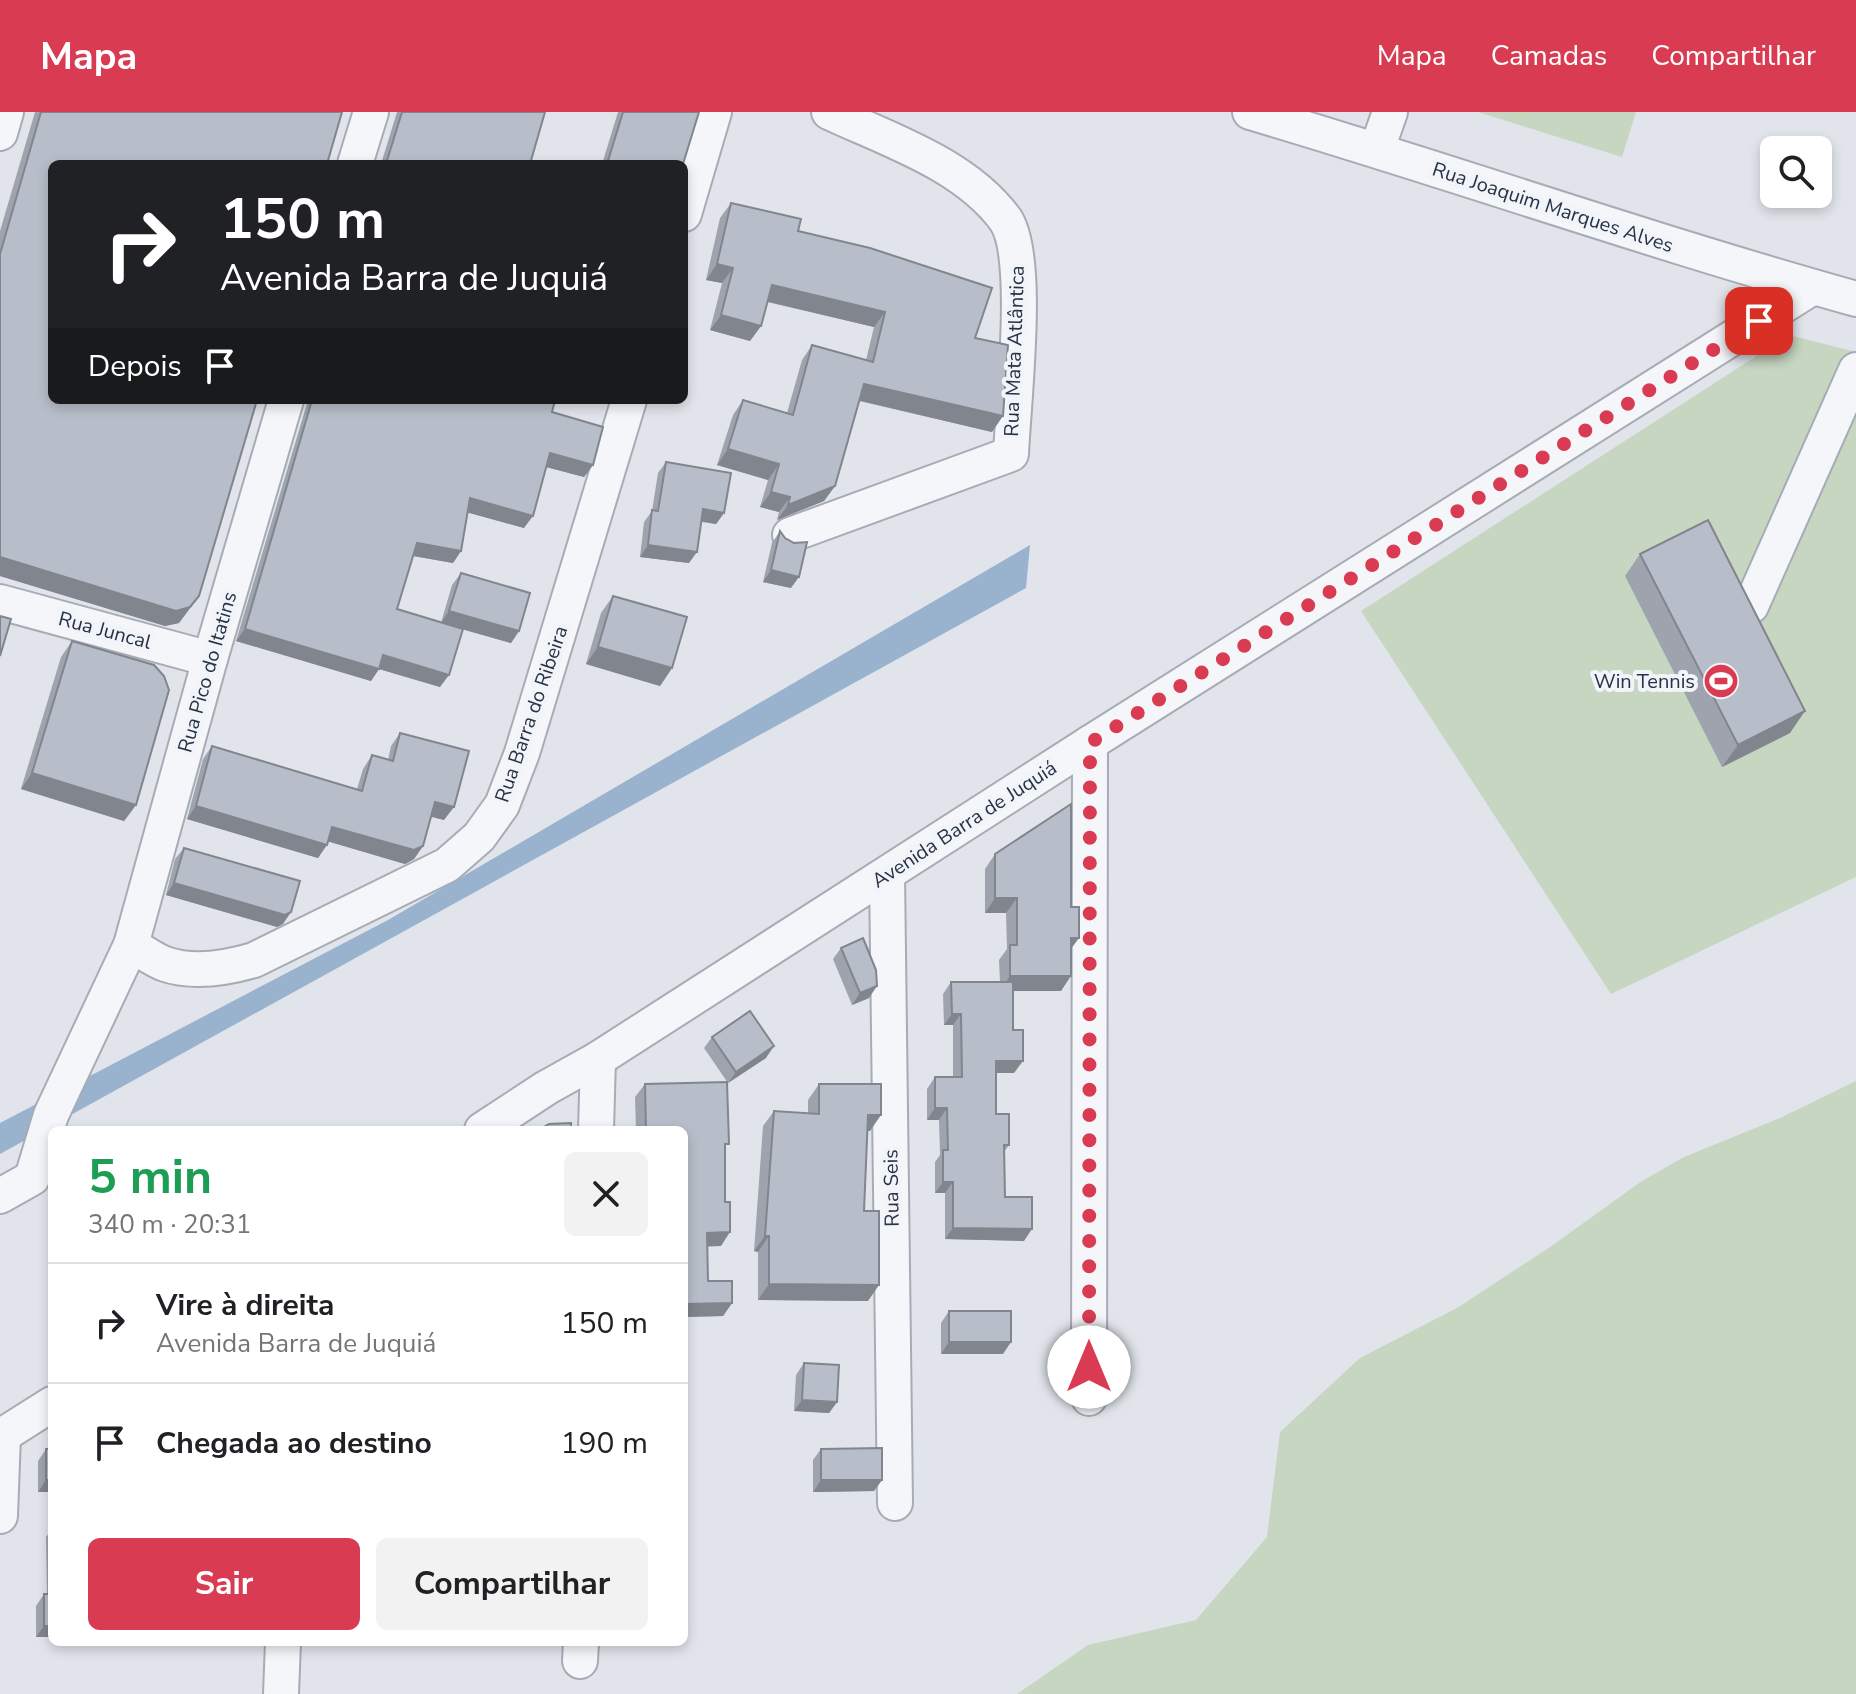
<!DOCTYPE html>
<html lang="pt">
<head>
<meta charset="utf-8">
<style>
  body { margin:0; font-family:"Nunito Sans",sans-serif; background:#f2f2f2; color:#202124; height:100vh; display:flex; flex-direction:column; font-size:30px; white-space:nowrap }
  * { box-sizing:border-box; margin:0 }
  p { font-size:26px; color:#757577 }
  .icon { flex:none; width:44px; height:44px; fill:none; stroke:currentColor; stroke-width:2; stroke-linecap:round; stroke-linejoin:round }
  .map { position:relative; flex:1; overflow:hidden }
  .sheet { position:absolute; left:48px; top:1014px; width:640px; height:520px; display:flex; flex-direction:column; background:#fff; border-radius:12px; box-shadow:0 4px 12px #0003 }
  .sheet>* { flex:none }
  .top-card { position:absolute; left:48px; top:48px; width:640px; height:244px; border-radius:12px; box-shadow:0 4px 12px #0003; background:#202124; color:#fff; overflow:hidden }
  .controls { position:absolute; left:1760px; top:24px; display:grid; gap:16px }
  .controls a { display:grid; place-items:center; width:72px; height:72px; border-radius:12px; background:#fff; box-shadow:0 4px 12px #0003; font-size:40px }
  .pin { position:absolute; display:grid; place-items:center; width:68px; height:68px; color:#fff; margin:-34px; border-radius:16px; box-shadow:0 4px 12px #0006 }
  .me { position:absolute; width:88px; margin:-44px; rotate:0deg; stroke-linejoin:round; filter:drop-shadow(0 0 6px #0008) }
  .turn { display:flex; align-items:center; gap:28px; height:168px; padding:0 40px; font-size:36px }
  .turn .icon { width:104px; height:104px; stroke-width:2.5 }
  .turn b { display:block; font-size:56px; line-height:68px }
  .then { display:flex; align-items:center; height:76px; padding:0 40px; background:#0003; gap:16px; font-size:30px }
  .round { display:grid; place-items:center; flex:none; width:84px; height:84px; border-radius:12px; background:#f2f2f2 }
  .head { display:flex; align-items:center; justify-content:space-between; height:136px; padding:0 40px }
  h1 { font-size:48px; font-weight:700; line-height:60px; color:#1e9e55 }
  .action { display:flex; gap:16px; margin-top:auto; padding:16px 40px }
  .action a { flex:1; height:92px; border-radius:12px; background:#d93c52; color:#fff; font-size:32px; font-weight:700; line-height:92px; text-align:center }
  .action a+a { background:#f2f2f2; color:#202124 }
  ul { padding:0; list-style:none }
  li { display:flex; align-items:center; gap:24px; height:120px; padding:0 40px; border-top:2px solid #e0e0e0 }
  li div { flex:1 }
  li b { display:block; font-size:30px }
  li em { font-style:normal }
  header { display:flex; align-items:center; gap:48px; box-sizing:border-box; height:112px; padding:0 40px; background:#d93c52; color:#fff }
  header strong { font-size:38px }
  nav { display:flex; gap:44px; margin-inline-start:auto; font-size:28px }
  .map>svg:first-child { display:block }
  .green { fill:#c6d6c1 }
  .water { fill:#99b2ce }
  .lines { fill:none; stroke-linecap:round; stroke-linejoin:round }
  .minor-casing { stroke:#a6acb6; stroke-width:38 }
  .minor { stroke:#f4f6f9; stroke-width:34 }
  .wall { fill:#9ea3ad }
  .shaded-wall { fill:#81858d }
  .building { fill:#b8bec9; stroke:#81858d; stroke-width:2 }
  .route { stroke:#d93c52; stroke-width:14; stroke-dasharray:0 25.2 }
  .labels { text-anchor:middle; stroke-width:8; stroke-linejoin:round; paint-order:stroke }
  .street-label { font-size:20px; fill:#283244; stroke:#f1f4f8 }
  .poi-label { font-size:20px; fill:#283244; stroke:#f1f4f8; text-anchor:end }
</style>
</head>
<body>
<header>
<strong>Mapa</strong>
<nav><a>Mapa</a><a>Camadas</a><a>Compartilhar</a></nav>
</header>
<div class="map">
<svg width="1856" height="1582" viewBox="0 0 1856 1582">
  <rect width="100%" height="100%" fill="#e1e5eb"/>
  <g class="green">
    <polygon points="1478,0 1636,0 1622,45"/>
    <polygon points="1789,223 1856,240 1856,765 1611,882 1361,499"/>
    <polygon points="1856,969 1856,1582 1017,1582 1088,1533 1196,1508 1267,1425 1280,1320 1360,1246 1457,1196 1550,1135 1642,1069 1684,1045 1780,1006"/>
  </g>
  <polygon class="water" points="1030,433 1026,476 0,1042 0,1011 388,808"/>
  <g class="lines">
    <defs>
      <g id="minor">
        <path d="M1250 0C1453 60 1652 130 1856 187"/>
        <polyline points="0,21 6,0"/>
        <polyline points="1377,37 1390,0"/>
        <polyline points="355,52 371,0"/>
        <polyline points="684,102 714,0"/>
        <path d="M790 423 1011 342C1013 292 1031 143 1005 107 964 52 889 28 829 0"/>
        <polyline points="0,490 210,547"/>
        <polyline points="1751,494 1856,258"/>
        <polyline points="887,762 895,1391"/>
        <path d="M131 833C142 839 154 848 165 852 194 862 227 856 254 848L447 753 479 725 502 693 522 641 629 288"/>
        <polyline points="482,1018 546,976 598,947 1090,631 1813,175"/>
        <polyline points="596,1018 598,947"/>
        <polyline points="0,1084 32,1066 51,1003 131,833 210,547 286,288"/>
        <polyline points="1089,1286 1090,631"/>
        <polyline points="0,1325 52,1292"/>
        <polyline points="0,1404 3,1323"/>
        <polyline points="580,1549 581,1530"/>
        <polyline points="281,1582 283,1530"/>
      </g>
    </defs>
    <use href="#minor" class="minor-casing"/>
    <use href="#minor" class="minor"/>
  </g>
  <g class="wall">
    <polygon points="35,0 342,0 199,484 179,511 165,514 0,464 0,119"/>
    <polygon points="397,0 545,0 530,52 381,52"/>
    <polygon points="618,0 699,0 683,52 602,52"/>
    <polygon points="731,91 798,119 975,226 992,320 859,289 835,374 824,389 777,408 779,400 760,395 768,368 717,353 733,303 743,288 787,301 802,248 812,233 866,248 874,215 767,190 761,214 750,229 710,218 722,171 706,168 720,106"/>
    <polygon points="308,288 555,288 552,300 593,353 584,365 547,355 524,416 468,400 461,439 453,451 413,444 397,497 441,511 452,473 461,461 519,519 511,531 447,513 440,575 379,557 371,569 236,529"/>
    <polygon points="666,350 724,401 716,412 701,410 689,451 640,445 644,410 652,399 658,361"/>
    <polygon points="780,419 791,476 763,470 772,431"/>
    <polygon points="1640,442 1790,621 1722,655 1625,464"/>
    <polygon points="613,484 672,556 660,574 586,552 601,501"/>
    <polygon points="72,529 136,693 124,709 21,677 61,545"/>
    <polygon points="400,621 444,708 431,705 423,734 414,747 405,752 328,729 318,746 187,707 203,647 212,634 357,677 363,657 372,643 388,648 391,634"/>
    <polygon points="184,736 283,812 277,815 166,783 175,747"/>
    <polygon points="995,742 1071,837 1061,879 1013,879 1014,961 996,961 996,1002 1009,1033 1004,1040 1005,1085 1024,1129 945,1127 945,1081 935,1081 935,1050 940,1043 939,1008 927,1008 927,977 935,965 953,965 953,913 944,913 943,882 951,870 1000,870 999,848 1007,837 1006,801 985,801 985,757"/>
    <polygon points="841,836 869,886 852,893 833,847"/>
    <polygon points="712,925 766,946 728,971 704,936"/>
    <polygon points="645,972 725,1037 721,1134 707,1134 708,1169 732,1191 723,1204 684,1205 684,1018 636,1018 635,985"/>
    <polygon points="819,972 870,1019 868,1019 864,1099 868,1189 758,1188 758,1140 754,1139 763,1014 774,999 808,1001 808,988"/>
    <polygon points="949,1199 1003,1242 941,1242 941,1211"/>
    <polygon points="804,1251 837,1290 829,1301 794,1299 796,1263"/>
    <polygon points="46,1337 52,1380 38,1380 38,1349"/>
    <polygon points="821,1337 882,1368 874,1379 813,1380 813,1348"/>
    <polygon points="52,1417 52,1525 36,1525 36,1494 44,1482 47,1482 46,1425"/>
  </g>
  <g class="shaded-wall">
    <polygon points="717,152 733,156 722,171 706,168"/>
    <polygon points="772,173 885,200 874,215 761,188"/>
    <polygon points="721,203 761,214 750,229 710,218"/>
    <polygon points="864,272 1003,304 992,320 853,287"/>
    <polygon points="728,337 779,352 768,368 717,353"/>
    <polygon points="550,341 593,353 584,365 542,354"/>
    <polygon points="835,374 824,389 777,408 788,393"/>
    <polygon points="771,380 790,385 779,400 760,395"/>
    <polygon points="470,386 533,404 524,416 462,399"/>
    <polygon points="703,397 724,401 716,412 695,408"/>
    <polygon points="417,431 461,439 453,451 408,443"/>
    <polygon points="648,433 697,440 689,451 640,445"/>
    <polygon points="0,445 199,484 179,511 165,514 0,464"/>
    <polygon points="771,458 799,465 791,476 763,470"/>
    <polygon points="449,499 519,519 511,531 441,511"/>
    <polygon points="245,517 383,543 449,563 440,575 379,557 371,569 236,529"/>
    <polygon points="598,535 672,556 660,574 586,552"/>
    <polygon points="1805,599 1790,621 1722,655 1738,633"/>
    <polygon points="32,661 136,693 124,709 21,677"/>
    <polygon points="435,690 454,695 444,708 426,703"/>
    <polygon points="196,694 327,733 318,746 187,707"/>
    <polygon points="332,715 423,734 414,747 405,752 323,728"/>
    <polygon points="174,771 291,800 283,812 277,815 166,783"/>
    <polygon points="995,786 1017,786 1006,801 985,801"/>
    <polygon points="1071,826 1079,826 1068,841"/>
    <polygon points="1010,864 1071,864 1061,879 1000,879"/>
    <polygon points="877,874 869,886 852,893 860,881"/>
    <polygon points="952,902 961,902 953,913 944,913"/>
    <polygon points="774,934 766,946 728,971 736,960"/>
    <polygon points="996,949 1023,949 1014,961 988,961"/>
    <polygon points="935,996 947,996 939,1008 927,1008"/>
    <polygon points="868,1003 881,1003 870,1019 857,1019"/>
    <polygon points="943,1070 953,1070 945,1081 935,1081"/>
    <polygon points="953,1116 1032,1117 1024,1129 945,1127"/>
    <polygon points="730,1120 721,1134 697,1135 707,1121"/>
    <polygon points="765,1124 769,1124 758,1140 754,1139"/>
    <polygon points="769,1172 879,1173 868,1189 758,1188"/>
    <polygon points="732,1191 723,1204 684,1205 684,1192"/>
    <polygon points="949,1230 1011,1230 1003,1242 941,1242"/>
    <polygon points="802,1288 837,1290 829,1301 794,1299"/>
    <polygon points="46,1368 52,1368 52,1380 38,1380"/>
    <polygon points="821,1368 882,1368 874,1379 813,1380"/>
    <polygon points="44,1514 52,1514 52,1525 36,1525"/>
  </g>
  <g class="building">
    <polygon points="41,0 342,0 327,52 52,52 52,288 257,288 199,484 190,495 176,499 0,445 0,142"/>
    <polygon points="402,0 545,0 530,52 386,52"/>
    <polygon points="623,0 699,0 683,52 607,52"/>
    <polygon points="731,91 801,107 798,119 870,136 992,176 975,226 1008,233 1003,304 864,272 835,374 788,393 790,385 771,380 779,352 728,337 743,288 793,303 812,233 873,250 885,200 772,173 761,214 721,203 733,156 717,152"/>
    <polygon points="312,288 555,288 552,300 603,315 593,353 550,341 533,404 470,386 461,439 417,431 397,497 463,517 449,563 383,543 379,557 245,517"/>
    <polygon points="666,350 731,361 724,401 703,397 697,440 648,433 652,398 658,399"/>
    <polygon points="1708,408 1805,599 1738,633 1640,442"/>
    <polygon points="780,419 785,426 794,431 807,430 799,465 771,458"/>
    <polygon points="461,461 530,481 519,519 449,499"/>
    <polygon points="613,484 687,505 672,556 598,535"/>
    <polygon points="0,504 11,507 0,544"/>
    <polygon points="72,529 154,553 164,564 169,578 136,693 32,661"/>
    <polygon points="400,621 469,639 454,695 435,690 423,734 414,738 332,715 327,733 196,694 212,634 362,679 372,643 393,649"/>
    <polygon points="1071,692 1071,795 1079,795 1079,826 1071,826 1071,864 1010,864 1010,833 1017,833 1017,786 995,786 995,742"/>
    <polygon points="184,736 300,769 291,800 285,803 174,771"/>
    <polygon points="863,826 876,858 877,874 860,881 841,836"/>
    <polygon points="951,870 1013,870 1013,918 1023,918 1023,949 996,949 996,1002 1009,1002 1009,1033 1004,1033 1005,1085 1032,1085 1032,1117 953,1116 953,1070 943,1070 943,1038 948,1038 947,996 935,996 935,965 962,965 961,902 952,902"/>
    <polygon points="750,899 774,934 736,960 712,925"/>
    <polygon points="727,970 729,1032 725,1032 725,1090 730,1090 730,1120 707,1121 708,1169 732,1169 732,1191 684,1192 684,1018 646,1018 645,972"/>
    <polygon points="819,972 881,972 881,1003 868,1003 864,1099 879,1099 879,1173 769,1172 769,1124 765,1124 774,999 819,1002"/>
    <polygon points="571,1011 571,1018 539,1018 549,1012"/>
    <rect x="949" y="1199" width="62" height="31"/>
    <polygon points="804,1251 839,1253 837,1290 802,1288"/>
    <polygon points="882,1336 882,1368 821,1368 821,1337"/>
    <rect x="46" y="1337" width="6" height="31"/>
    <rect x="44" y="1482" width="8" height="32"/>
  </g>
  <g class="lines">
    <polyline class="route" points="1089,1255 1090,631 1759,209"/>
  </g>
  <defs>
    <symbol id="stadium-disc" viewBox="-11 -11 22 22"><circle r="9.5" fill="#d93c52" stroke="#f1f4f8"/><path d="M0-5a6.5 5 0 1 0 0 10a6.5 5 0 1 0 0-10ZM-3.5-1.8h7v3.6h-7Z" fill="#fff"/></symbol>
  </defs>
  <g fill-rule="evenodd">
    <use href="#stadium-disc" x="1701" y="549" width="40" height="40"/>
  </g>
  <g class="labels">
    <g class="street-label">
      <text transform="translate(1553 95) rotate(18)" y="7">Rua Joaquim Marques Alves</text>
      <text transform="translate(1014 239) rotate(-88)" y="7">Rua Mata Atlântica</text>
      <text transform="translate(105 518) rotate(15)" y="7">Rua Juncal</text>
      <text transform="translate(207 560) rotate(-74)" y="7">Rua Pico do Itatins</text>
      <text transform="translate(531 602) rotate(-71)" y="7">Rua Barra do Ribeira</text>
      <text transform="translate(964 712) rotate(-33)" y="7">Avenida Barra de Juquiá</text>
      <text transform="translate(891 1076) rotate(-91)" y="7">Rua Seis</text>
    </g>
    <g class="poi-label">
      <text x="1695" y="576">Win Tennis</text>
    </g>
  </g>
</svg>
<div class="controls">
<a><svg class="icon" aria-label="search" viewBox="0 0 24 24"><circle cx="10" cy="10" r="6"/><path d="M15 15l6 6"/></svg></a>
</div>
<div class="pin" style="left:1759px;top:209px;background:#d93025"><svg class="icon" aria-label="arrive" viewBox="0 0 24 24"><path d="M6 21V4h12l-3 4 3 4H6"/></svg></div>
<svg class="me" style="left:1089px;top:1255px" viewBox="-20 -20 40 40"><circle r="19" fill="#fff"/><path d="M0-13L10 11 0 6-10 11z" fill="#d93c52"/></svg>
<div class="top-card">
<div class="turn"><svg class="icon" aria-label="right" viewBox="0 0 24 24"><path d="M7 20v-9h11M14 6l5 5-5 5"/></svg><div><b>150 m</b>Avenida Barra de Juquiá</div></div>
<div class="then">Depois<svg class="icon" aria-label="arrive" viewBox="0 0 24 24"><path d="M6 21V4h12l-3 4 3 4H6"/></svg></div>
</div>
<section class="sheet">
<div class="head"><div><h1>5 min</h1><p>340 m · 20:31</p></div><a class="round"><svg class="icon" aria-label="close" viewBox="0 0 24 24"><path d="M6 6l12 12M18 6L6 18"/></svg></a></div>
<ul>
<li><svg class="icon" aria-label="right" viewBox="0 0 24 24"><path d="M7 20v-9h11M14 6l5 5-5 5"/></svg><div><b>Vire à direita</b><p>Avenida Barra de Juquiá</p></div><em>150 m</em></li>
<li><svg class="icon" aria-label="arrive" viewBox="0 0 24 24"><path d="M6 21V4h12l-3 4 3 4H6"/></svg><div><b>Chegada ao destino</b></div><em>190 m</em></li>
</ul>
<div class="action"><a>Sair</a><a>Compartilhar</a></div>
</section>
</div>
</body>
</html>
